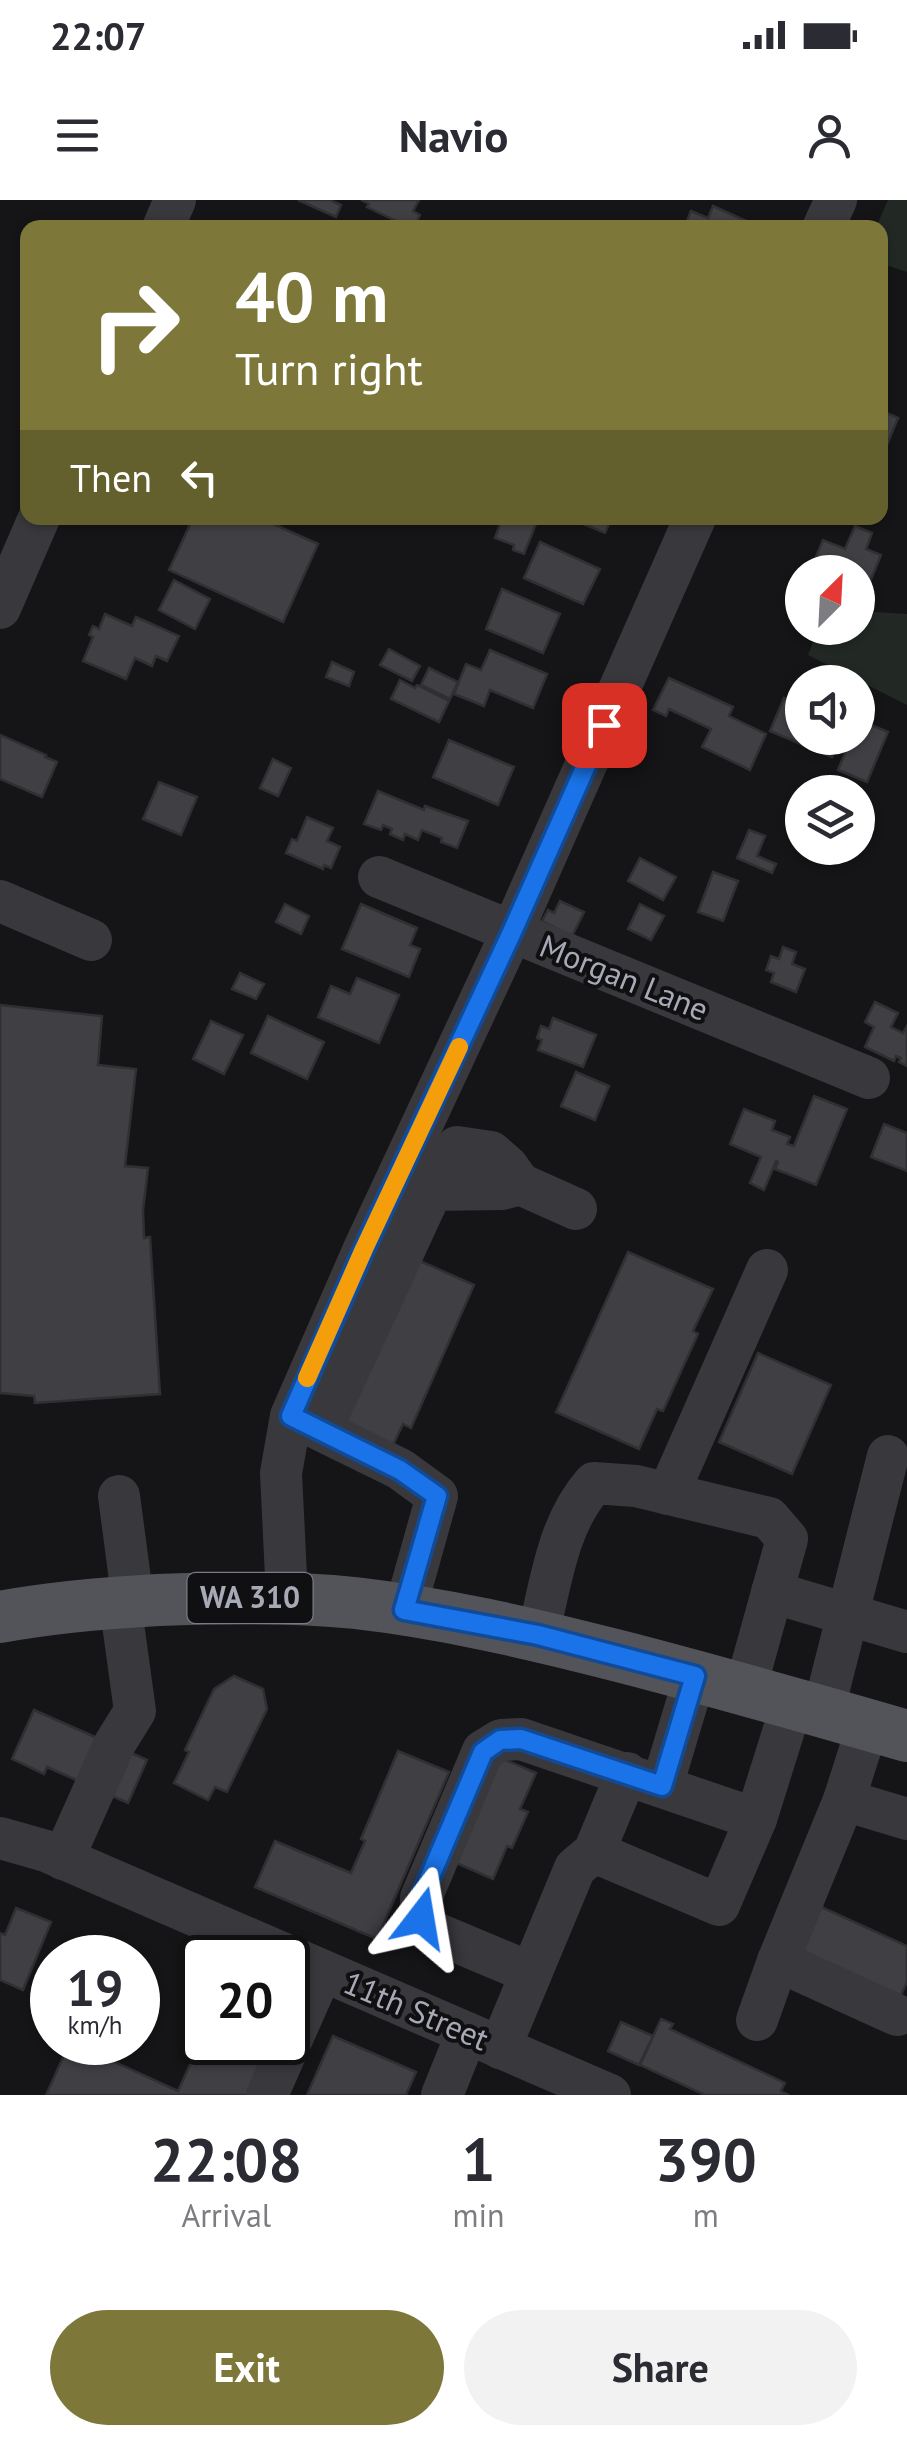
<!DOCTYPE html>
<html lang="en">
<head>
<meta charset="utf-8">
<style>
  body { margin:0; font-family:"PT Sans",sans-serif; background:#f2f2f3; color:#2b2b33; height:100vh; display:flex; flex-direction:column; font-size:38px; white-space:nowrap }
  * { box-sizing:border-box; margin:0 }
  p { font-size:32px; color:#7c7c81 }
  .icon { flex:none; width:55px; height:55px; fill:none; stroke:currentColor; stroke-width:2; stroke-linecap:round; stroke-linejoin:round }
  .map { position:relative; height:1895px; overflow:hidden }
  .sheet { display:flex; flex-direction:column; background:#fff; flex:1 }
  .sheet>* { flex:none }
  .hud { position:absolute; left:20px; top:20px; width:868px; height:305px; border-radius:20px; box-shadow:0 2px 8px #0004; background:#7d783a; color:#fff; overflow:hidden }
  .needle { width:65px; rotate:24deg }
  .controls { position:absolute; left:785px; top:355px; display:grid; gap:20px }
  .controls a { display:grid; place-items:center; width:90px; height:90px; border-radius:50%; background:#fff; box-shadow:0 2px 8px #0004; font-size:50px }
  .speed { position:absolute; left:30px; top:1735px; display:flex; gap:20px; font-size:50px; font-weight:700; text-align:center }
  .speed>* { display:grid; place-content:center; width:130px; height:130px; border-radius:50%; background:#fff; box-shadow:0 2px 8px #0004; line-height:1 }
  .speed small { font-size:25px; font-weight:400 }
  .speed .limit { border:5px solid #111; border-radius:15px; background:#fff; color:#111 }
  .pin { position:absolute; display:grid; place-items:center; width:85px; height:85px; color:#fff; margin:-42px; border-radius:20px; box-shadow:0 5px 15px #0006 }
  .me { position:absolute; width:110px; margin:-55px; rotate:14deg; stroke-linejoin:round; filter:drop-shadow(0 0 8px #0008) }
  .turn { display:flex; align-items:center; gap:35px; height:210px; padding:0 50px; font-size:45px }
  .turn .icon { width:130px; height:130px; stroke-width:2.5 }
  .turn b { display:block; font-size:70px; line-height:85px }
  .then { display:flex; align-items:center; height:95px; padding:0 50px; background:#0003; gap:20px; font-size:38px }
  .eta { display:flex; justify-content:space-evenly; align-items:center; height:170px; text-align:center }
  .eta b { font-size:60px; font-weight:600; line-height:70px }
  .cta { display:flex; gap:20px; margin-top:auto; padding:20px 50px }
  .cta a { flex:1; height:115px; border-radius:60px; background:#7d783a; color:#fff; font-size:40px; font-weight:600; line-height:115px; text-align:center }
  .cta a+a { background:#f2f2f3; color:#2b2b33 }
  .status { display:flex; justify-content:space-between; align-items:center; height:70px; padding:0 50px; background:#fff; direction:ltr }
  .status svg { height:28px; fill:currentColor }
  header { display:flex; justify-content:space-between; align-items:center; height:130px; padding:0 50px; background:#fff; font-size:45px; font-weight:600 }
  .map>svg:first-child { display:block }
  .green { fill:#222924 }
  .building { fill:#403f44; stroke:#302f32; stroke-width:2.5 }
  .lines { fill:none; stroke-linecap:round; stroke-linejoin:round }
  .minor { stroke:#39383d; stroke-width:42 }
  .major { stroke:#53535a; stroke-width:52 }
  .route-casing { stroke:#114b97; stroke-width:25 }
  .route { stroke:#1a73e8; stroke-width:18 }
  .slow { stroke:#f59e0b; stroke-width:18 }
  .labels { text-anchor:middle; stroke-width:8; stroke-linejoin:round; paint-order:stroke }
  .shield { fill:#101012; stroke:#7a7b85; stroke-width:2.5 }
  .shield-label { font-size:30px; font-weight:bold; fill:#a8a9b6 }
  .street-label { font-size:32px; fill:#a8a9b6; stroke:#101012 }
</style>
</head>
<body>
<div class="status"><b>22:07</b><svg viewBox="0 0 49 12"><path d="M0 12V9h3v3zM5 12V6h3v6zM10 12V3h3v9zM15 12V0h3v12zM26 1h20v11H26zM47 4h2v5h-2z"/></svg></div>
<header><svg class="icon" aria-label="menu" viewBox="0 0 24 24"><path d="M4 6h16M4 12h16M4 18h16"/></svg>Navio<svg class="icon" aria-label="person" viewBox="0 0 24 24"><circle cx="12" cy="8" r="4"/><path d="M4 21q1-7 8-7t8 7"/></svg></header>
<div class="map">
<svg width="907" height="1895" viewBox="0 0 907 1895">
  <rect width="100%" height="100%" fill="#151517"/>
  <g class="green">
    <polygon points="888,0 907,0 907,72 880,63 880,28 876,27"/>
    <polygon points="858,411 907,414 907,505 808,455 819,428 858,428"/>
  </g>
  <g class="building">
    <polygon points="298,0 330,0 341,5 336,17"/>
    <polygon points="361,0 419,0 413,11 420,15 414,28 401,28 402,24 367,7 369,4"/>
    <polygon points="713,6 755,25 754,28 684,28 691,11 708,18"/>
    <polygon points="880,210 898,218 881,260 880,260"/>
    <polygon points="193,318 260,318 318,344 283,422 169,370"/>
    <polygon points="502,318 538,319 524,354 513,350 514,345 495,338"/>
    <polygon points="569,318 612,318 605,333"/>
    <polygon points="855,326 872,333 866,349 881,355 867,389 858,385 858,372 828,372 812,366 823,340 845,349"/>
    <polygon points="540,342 600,369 583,404 524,378"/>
    <polygon points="174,380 210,399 195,429 159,410"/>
    <polygon points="502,389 560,414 543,453 486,429"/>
    <polygon points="105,414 132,426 136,417 179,436 167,461 156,456 152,466 135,458 126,479 83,461 93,437 89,435 93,426 99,429"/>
    <polygon points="389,449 420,466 412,481 380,465"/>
    <polygon points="490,450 547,474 533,508 490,490 484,506 454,494 466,464 481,470"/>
    <polygon points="332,462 354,472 349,486 326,477"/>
    <polygon points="429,468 458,482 450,499 421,485"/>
    <polygon points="669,478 733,507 729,516 766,534 750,570 702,547 711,529 669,509 666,516 653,510"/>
    <polygon points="400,480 415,488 417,485 449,501 439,522 391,499"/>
    <polygon points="784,498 802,506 802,538 840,538 832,557 770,531"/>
    <polygon points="859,520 888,532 867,582 838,570 851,538 858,538"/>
    <polygon points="0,535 46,555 45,557 57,562 42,597 0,579"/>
    <polygon points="449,540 514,567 498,605 433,577"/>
    <polygon points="273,559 291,568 278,596 260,588"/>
    <polygon points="159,582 197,597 181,635 143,619"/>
    <polygon points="378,591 424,610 425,606 468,621 457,648 441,642 442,638 422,630 418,640 405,634 403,640 390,634 392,629 383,625 381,630 364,624"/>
    <polygon points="307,617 333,628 327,641 340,647 331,668 324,665 323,669 286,653 292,639 297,641"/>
    <polygon points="749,630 765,636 757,656 776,664 772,673 737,658"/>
    <polygon points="640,658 676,677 663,700 628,681"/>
    <polygon points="713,672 738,681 723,721 698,712"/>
    <polygon points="560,701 584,712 572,736 542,721 548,710 554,713"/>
    <polygon points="285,704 309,716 301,734 276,722"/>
    <polygon points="361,704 417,728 410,745 420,749 409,777 342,749"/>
    <polygon points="640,704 664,716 651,740 628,729"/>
    <polygon points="783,747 796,752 792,764 805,769 796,792 771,782 774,773 766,770 771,756 779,759"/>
    <polygon points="240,773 264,784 256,799 232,789"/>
    <polygon points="357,778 399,795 379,843 318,817 331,786 350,794"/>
    <polygon points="875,802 898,813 891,827 903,833 907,826 907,866 899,862 901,858 896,856 894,861 865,847 874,827 865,822"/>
    <polygon points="0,805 102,816 98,865 136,869 125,966 148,968 143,1010 144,1038 150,1037 160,1194 35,1203 34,1196 0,1193"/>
    <polygon points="268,816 324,842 307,879 251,853"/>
    <polygon points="553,818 596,835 583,867 538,850 542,840 537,838 541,826 549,829"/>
    <polygon points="211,821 243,835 224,874 193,859"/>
    <polygon points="576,872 609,886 595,920 561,906"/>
    <polygon points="814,896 847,909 816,985 775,969 778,962 776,961 764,990 750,983 761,957 730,944 744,909 775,921 772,930 790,937 787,944 794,946"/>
    <polygon points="884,924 907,933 907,971 871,957"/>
    <polygon points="628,1052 713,1089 693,1131 698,1134 663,1211 657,1209 639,1249 556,1212"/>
    <polygon points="411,1057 474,1085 411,1228 403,1224 392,1247 340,1224"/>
    <polygon points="758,1153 831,1185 792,1274 719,1242"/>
    <polygon points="234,1476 263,1489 267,1509 227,1592 215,1587 208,1600 174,1583 189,1552 185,1550 214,1489"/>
    <polygon points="34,1510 147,1560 128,1603 47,1567 44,1574 12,1559"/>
    <polygon points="398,1551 449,1572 377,1739 255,1687 275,1641 351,1673 365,1641 361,1639"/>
    <polygon points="487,1552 536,1573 520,1609 528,1612 512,1648 507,1646 493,1679 445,1658"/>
    <polygon points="806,1700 907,1746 907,1782 899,1800 784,1748"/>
    <polygon points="16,1708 51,1722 23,1790 0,1780 0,1733 5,1735"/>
    <polygon points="661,1819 673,1824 670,1829 785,1883 781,1891 789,1895 705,1895 640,1865"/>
    <polygon points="621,1822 653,1836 639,1865 608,1851"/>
    <polygon points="333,1836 416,1872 406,1895 307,1895"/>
    <polygon points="202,1838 202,1842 265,1842 277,1848 255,1895 46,1895 70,1842 118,1842 110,1860 178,1891"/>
  </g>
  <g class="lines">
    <g class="minor">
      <polyline points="163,28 175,0"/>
      <polyline points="823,28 836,0"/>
      <polyline points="0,408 39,318"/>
      <polyline points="379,677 869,878"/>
      <polyline points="0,701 91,740"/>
      <polyline points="432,990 457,947 491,952 508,967 520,984"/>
      <polyline points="296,1218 400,1269 437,1296 405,1410"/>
      <polyline points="321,1230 432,990 502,989 520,984 576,1009"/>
      <polyline points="668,1294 767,1070"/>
      <polyline points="119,1296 133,1402"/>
      <polyline points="772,1392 907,1432"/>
      <polyline points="287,1397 281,1273 291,1216 364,1049 512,732 695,318"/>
      <path d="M538 1435C551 1383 557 1325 594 1283L636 1286 769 1318 787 1339 745 1490"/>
      <polyline points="823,1512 888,1256"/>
      <polyline points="662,1586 695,1476"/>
      <polyline points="844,1600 907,1619"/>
      <polyline points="0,1638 46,1651 610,1895"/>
      <polyline points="594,1652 719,1705 756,1619 792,1504"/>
      <polyline points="63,1659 114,1545 135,1511 120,1402"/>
      <polyline points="778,1761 897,1815"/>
      <polyline points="531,1773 431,1731 421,1717 421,1698 483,1551 501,1540 521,1539 756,1619"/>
      <polyline points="757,1820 778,1761 844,1600 868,1525"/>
      <polyline points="500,1848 575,1668 594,1652 627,1573"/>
      <polyline points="267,1895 322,1771"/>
      <polyline points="442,1895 467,1833"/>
    </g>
    <path class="major" d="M0 1417C53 1407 105 1403 158 1400 224 1397 289 1396 355 1403 443 1413 529 1433 615 1455 713 1480 810 1508 907 1536"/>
  </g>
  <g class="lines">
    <defs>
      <polyline id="route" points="421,1718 421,1698 483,1552 500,1540 521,1539 662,1586 695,1476 538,1435 404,1410 437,1296 400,1270 291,1216 364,1049 512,732 604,525"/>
    </defs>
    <use href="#route" class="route-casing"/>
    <use href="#route" class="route"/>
    <polyline class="slow" points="307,1178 364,1049 459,847"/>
  </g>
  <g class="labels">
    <rect class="shield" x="187.5" y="1373" width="125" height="50" rx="8"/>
    <g class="shield-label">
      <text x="250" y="1408">WA 310</text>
    </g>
    <g class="street-label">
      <text transform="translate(624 778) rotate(22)" y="11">Morgan Lane</text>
      <text transform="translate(416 1811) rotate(23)" y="11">11th Street</text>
    </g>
  </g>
</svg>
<div class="controls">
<a><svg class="needle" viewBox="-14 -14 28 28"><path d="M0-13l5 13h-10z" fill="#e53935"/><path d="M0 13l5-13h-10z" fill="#7c7c81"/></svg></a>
<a><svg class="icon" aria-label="sound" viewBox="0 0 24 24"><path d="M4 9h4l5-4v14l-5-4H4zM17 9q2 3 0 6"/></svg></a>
<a><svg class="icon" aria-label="layers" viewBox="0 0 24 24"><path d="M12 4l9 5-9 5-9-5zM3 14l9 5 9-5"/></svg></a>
</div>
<div class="speed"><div>19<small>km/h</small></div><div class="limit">20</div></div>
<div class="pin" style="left:604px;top:525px;background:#d93025"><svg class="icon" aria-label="arrive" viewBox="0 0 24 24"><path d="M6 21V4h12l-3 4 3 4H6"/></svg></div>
<svg class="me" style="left:421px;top:1718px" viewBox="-20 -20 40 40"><path d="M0-17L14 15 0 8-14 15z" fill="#1a73e8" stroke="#fff" stroke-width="4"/></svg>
<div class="hud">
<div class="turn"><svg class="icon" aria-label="right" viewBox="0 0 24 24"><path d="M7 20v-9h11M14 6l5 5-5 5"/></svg><div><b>40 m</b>Turn right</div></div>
<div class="then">Then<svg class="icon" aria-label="left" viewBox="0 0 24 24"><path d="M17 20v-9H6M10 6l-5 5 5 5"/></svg></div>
</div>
</div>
<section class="sheet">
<div class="eta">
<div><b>22:08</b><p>Arrival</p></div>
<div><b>1</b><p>min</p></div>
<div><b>390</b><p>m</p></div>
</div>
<div class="cta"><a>Exit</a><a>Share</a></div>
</section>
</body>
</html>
